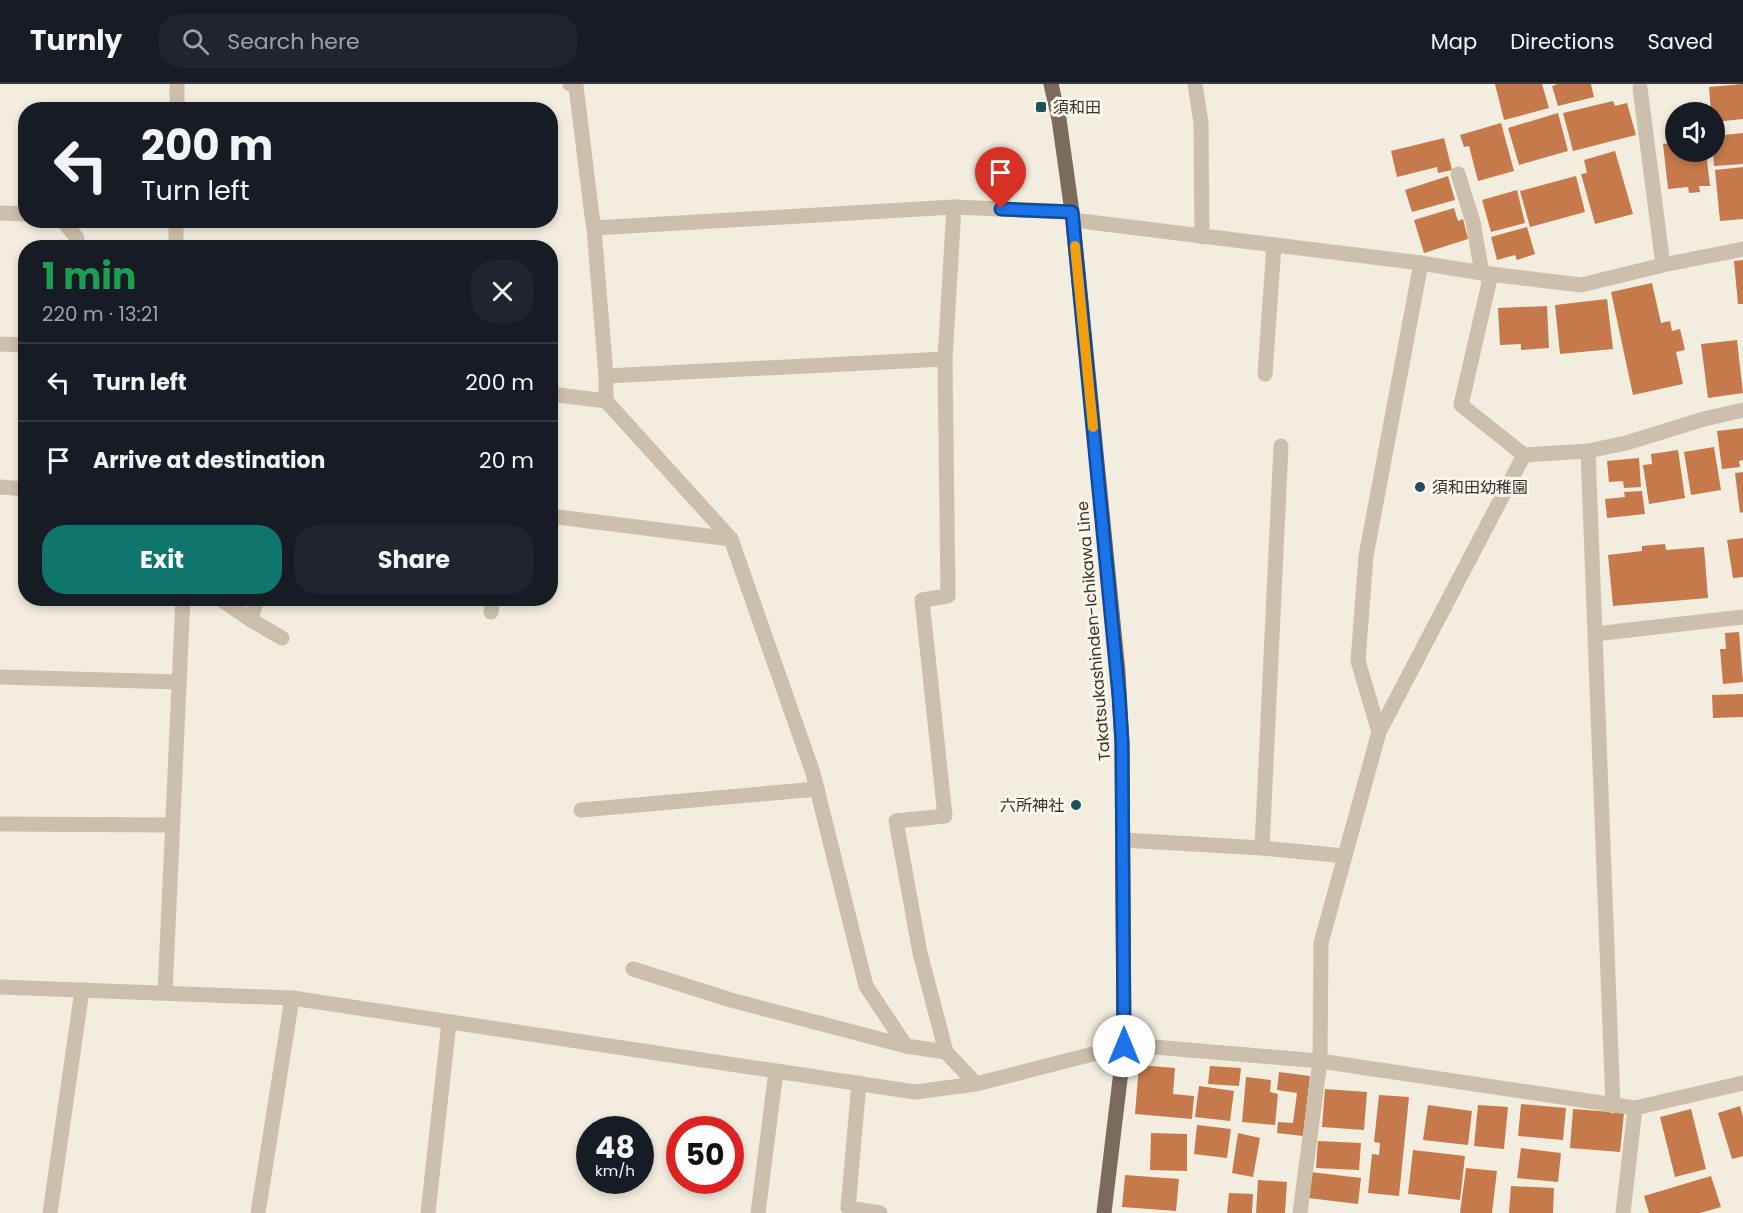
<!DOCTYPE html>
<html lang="en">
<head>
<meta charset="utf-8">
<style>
  body { margin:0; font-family:Poppins,"Noto Sans JP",sans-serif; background:#20242c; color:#f1f3f6; height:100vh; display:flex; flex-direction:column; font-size:22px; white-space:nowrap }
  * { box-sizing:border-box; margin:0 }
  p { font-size:20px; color:#9ea1a6 }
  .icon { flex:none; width:33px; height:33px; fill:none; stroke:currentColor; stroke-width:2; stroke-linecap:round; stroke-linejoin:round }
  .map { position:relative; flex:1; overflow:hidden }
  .side { position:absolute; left:18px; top:156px; width:540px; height:366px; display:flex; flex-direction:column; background:#171b24; border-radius:24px; box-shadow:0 3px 9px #0003 }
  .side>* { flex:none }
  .banner { position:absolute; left:18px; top:18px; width:540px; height:126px; border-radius:24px; box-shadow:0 3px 9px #0003; background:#171b24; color:#f1f3f6; overflow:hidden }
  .fabs { position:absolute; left:1665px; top:18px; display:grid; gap:12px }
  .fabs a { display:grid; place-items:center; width:60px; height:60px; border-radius:50%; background:#171b24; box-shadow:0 3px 9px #0003; font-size:30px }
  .speed { position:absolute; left:576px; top:1032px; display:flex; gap:12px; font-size:30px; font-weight:700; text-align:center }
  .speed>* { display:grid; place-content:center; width:78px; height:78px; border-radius:50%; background:#171b24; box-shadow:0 3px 9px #0003; line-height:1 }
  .speed small { font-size:15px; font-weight:400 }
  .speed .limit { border:9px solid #d22; background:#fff; color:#111 }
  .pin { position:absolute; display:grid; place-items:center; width:51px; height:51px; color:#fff; margin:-62px -26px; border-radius:50% 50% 50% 0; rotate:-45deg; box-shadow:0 0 6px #0007 }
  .pin .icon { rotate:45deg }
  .me { position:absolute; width:66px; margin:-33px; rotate:0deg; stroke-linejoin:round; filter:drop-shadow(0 0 4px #0008) }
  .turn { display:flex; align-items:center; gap:21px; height:126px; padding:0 24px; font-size:27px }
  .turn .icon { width:78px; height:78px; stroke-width:2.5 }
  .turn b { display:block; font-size:42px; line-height:51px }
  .round { display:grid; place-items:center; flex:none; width:63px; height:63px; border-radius:24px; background:#20242c }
  .overview { display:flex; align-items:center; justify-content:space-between; height:102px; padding:0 24px }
  h1 { font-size:36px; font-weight:700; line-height:45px; color:#1e9e55 }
  .action { display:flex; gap:12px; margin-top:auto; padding:12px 24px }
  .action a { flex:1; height:69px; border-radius:24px; background:#0f766e; color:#fff; font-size:24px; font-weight:700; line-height:69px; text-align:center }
  .action a+a { background:#20242c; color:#f1f3f6 }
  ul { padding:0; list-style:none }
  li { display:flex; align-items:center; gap:18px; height:78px; padding:0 24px; border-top:2px solid #363941 }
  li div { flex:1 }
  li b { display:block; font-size:22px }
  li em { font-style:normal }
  header { display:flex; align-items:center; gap:36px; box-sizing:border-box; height:84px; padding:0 30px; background:#171b24; border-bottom:2px solid #363941 }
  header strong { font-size:28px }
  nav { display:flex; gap:33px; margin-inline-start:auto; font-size:21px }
  .search { width:420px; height:54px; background:#20242c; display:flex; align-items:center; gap:15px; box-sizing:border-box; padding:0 21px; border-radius:24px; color:#9ea1a6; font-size:22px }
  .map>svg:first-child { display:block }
  .building { fill:#c67a4b }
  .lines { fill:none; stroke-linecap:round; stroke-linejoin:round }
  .minor { stroke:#ccbfab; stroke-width:15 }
  .major { stroke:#7b6b5c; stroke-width:15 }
  .route-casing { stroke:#114b97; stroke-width:15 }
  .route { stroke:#1a73e8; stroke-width:10 }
  .slow { stroke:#f59e0b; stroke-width:10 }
  .poi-dot { fill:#1f4f5b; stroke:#faf6ec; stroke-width:2 }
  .labels { text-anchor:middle; stroke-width:6; stroke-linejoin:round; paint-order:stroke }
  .poi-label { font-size:16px; fill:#39312a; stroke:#faf6ec; text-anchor:start }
  .street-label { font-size:16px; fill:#39312a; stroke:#faf6ec }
</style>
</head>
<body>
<header>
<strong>Turnly</strong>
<div class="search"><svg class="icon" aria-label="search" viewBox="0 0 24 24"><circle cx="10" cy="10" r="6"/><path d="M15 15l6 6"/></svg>Search here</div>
<nav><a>Map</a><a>Directions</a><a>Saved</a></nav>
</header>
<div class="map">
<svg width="1743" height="1129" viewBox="0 0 1743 1129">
  <rect width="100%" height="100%" fill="#f3ede0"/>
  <g class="building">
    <polygon points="1495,0 1542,0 1549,24 1504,36"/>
    <polygon points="1558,0 1591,0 1594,13 1558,22 1552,2"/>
    <polygon points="1743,0 1743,35 1714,38 1714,28 1711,28 1709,3"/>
    <polygon points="1613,17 1615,22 1627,19 1636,51 1573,67 1563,29"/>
    <polygon points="1558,29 1568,67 1519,81 1508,44"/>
    <polygon points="1501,39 1514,87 1478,97 1469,62 1464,63 1460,51"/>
    <polygon points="1743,49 1743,80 1714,82 1713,68 1714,68 1714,52"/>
    <polygon points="1444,54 1452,86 1438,89 1437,83 1397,93 1391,67"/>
    <polygon points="1676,58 1676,68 1706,68 1710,102 1699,102 1700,108 1689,109 1688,103 1668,105 1663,60"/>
    <polygon points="1615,67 1633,130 1595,140 1581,90 1587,89 1584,76"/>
    <polygon points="1743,83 1743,135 1720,137 1715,86"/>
    <polygon points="1448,92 1455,116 1412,128 1405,106"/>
    <polygon points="1576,92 1585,128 1530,143 1520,107"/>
    <polygon points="1517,106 1525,139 1491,148 1482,116"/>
    <polygon points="1454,124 1458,137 1463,135 1468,155 1424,169 1414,136"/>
    <polygon points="1527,143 1535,170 1517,176 1515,171 1497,176 1491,153"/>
    <polygon points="1743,176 1743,220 1738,220 1734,177"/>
    <polygon points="1652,199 1661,239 1670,237 1672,247 1680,245 1685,266 1676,268 1683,300 1633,311 1611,208"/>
    <polygon points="1607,215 1613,265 1560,270 1555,221"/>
    <polygon points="1547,222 1549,264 1521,266 1521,260 1500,261 1498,224"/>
    <polygon points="1737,256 1743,309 1708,314 1701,260"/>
    <polygon points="1743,344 1743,376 1739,377 1740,383 1722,385 1717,347"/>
    <polygon points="1714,363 1721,406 1691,411 1684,368"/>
    <polygon points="1678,366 1685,414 1649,420 1643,381 1652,380 1651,370"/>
    <polygon points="1639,374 1641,403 1624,404 1623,397 1609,398 1607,377"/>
    <polygon points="1743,388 1743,428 1740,429 1735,389"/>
    <polygon points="1642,407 1645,430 1607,434 1605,415 1625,413 1624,408"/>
    <polygon points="1743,454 1743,493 1733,494 1727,456"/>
    <polygon points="1665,460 1666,466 1704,463 1708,514 1613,522 1608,471 1642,467 1642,462"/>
    <polygon points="1739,548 1743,598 1723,600 1720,565 1726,565 1725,549"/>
    <polygon points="1743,610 1743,633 1713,634 1712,611"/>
    <polygon points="1139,981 1175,984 1173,1010 1194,1012 1192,1035 1135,1030"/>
    <polygon points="1210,982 1241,984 1239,1002 1208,1000"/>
    <polygon points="1279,988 1310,992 1303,1052 1277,1049 1278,1038 1293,1039 1297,1009 1277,1006"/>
    <polygon points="1246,993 1271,996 1270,1008 1278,1010 1275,1041 1242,1038"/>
    <polygon points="1199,1002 1234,1007 1230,1037 1195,1033"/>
    <polygon points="1325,1005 1367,1008 1364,1046 1322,1043"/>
    <polygon points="1379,1011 1409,1013 1399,1112 1368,1109 1372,1070 1379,1071 1380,1059 1374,1058"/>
    <polygon points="1521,1020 1566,1024 1563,1056 1518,1052"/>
    <polygon points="1428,1021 1472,1027 1468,1061 1423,1056"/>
    <polygon points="1478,1021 1508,1023 1504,1065 1474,1062"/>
    <polygon points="1740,1022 1743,1033 1743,1072 1732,1075 1718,1029"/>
    <polygon points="1573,1025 1624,1029 1620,1068 1570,1064"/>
    <polygon points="1691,1025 1706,1085 1675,1093 1660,1033"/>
    <polygon points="1197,1041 1231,1045 1227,1074 1194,1070"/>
    <polygon points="1151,1049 1187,1050 1187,1087 1150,1086"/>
    <polygon points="1238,1049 1260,1054 1253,1093 1232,1089"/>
    <polygon points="1318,1057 1361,1059 1359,1086 1316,1084"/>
    <polygon points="1521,1064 1561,1069 1558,1098 1517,1094"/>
    <polygon points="1413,1066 1465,1072 1460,1116 1408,1110"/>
    <polygon points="1466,1084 1497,1087 1492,1129 1460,1129"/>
    <polygon points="1310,1088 1361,1094 1358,1120 1308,1114"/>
    <polygon points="1125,1091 1179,1095 1176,1127 1122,1123"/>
    <polygon points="1711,1092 1721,1123 1700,1129 1649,1129 1644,1112"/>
    <polygon points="1258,1096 1287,1098 1285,1129 1256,1129"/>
    <polygon points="1511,1102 1554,1104 1553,1129 1509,1129"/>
    <polygon points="1229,1109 1253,1110 1252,1129 1227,1129"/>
  </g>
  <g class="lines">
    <g class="minor">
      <polyline points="570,0 576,2 592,132 594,144 606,292 606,317 731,455 813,689 866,902 906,962"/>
      <polyline points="1195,0 1201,39 1202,153"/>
      <polyline points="1640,4 1663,181"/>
      <polyline points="177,26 177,0"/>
      <polyline points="1458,90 1473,138 1482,189"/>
      <polyline points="0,129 26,130"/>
      <polyline points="62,136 77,154 77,164"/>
      <polyline points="1073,136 1421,179 1482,189 1581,201 1663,181 1743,165"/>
      <polyline points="594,144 954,123 1072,128"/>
      <polyline points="176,164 176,136"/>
      <polyline points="1491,190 1461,321 1524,371 1588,367 1626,359 1704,335 1743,326"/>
      <polyline points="0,260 26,261"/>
      <polyline points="1265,290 1274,161"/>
      <polyline points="606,292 945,275"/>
      <polyline points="550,310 606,317"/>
      <polyline points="1588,367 1613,1022"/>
      <polyline points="0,403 26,405"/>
      <polyline points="550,432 731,455"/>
      <polyline points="219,514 251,536 282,554"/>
      <polyline points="491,528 493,514"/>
      <polyline points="251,536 257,514"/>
      <polyline points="1595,550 1743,533"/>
      <polyline points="0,593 179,598"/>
      <polyline points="1379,648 1358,577 1366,472 1421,179"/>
      <polyline points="581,726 817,705"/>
      <polyline points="0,740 172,741"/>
      <polyline points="1123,756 1262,764 1345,772"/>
      <polyline points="1262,764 1281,362"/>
      <polyline points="633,885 731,916 906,962 946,968 976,1000"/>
      <polyline points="0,903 292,914 915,1008 976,1000 1124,962 1142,962 1320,977 1635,1024 1743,999"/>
      <polyline points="165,909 183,514"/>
      <polyline points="946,968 920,869 896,737 945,732 922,516 948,512 945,275 954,123"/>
      <polyline points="859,999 848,1124 880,1129"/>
      <polyline points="50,1129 82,906"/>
      <polyline points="258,1129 292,914"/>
      <polyline points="428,1129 449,938"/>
      <polyline points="758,1129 776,987"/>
      <polyline points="1300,1129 1320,977 1321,859 1379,648 1524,371"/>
      <polyline points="1623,1129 1635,1024"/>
    </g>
    <polyline class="major" points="1051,0 1059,35 1072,128 1118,588 1122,659 1124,962 1104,1129"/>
  </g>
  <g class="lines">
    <defs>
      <polyline id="route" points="1001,125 1072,128 1119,612 1122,659 1124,962"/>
    </defs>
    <use href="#route" class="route-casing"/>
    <use href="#route" class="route"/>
    <polyline class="slow" points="1075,162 1093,343"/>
  </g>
  <g class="poi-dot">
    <rect x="1035" y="17" width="12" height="12" rx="3"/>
    <circle cx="1420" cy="403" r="6"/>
    <circle cx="1076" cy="721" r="6"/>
  </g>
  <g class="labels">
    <g class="poi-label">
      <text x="1053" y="29">須和田</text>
      <text x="1432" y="409">須和田幼稚園</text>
      <text x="1064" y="727" text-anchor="end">六所神社</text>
    </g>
    <g class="street-label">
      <text transform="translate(1093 547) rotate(-95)" y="6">Takatsukashinden-Ichikawa Line</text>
    </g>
  </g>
</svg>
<div class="fabs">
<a><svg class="icon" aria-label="sound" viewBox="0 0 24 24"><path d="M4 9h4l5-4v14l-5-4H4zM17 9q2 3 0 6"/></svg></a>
</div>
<div class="speed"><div>48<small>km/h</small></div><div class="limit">50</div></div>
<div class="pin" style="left:1001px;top:125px;background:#d93025"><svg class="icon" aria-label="arrive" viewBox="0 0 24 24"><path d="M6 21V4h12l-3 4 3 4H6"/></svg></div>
<svg class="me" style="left:1124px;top:962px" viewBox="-20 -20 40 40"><circle r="19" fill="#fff"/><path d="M0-13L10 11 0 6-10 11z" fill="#1a73e8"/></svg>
<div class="banner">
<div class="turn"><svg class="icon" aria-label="left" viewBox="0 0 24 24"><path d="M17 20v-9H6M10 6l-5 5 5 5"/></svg><div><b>200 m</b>Turn left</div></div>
</div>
<section class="side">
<div class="overview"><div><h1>1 min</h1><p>220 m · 13:21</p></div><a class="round"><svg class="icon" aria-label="close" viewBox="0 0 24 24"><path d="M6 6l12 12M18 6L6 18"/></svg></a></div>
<ul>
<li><svg class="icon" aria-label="left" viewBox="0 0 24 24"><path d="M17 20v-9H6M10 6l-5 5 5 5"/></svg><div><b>Turn left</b></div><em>200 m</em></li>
<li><svg class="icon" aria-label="arrive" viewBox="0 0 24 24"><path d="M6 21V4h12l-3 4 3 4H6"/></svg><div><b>Arrive at destination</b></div><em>20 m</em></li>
</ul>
<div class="action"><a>Exit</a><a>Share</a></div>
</section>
</div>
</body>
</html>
